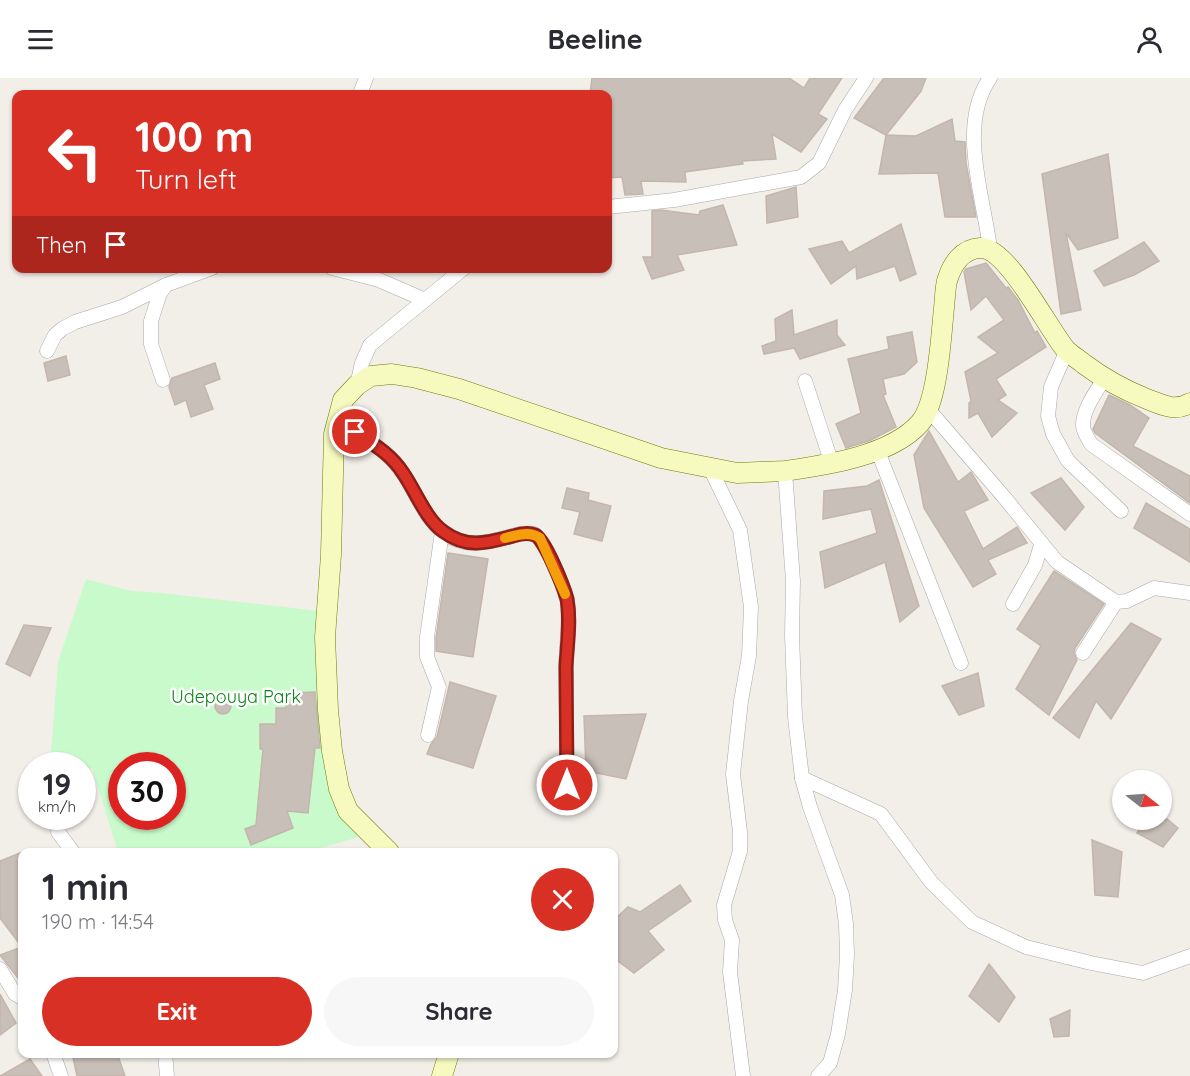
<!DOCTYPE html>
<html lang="en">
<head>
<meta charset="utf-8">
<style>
  body { margin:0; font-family:Quicksand,sans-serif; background:#f7f7f7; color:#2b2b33; height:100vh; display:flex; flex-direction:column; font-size:22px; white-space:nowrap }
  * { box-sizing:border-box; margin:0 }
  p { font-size:20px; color:#7c7c81 }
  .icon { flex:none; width:33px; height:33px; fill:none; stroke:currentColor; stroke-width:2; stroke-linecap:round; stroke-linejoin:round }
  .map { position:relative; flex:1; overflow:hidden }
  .drawer { position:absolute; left:18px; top:770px; width:600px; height:210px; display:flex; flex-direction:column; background:#fff; border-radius:12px; box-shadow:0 2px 4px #0004 }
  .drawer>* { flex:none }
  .hud { position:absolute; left:12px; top:12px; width:600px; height:183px; border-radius:12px; box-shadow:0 2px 4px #0004; background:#d93025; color:#fff; overflow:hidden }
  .needle { width:39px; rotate:107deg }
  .tools { position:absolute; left:1112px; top:692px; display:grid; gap:12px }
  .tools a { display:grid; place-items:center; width:60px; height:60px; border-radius:50%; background:#fff; box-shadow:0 2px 4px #0004; font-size:30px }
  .speed { position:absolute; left:18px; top:674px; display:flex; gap:12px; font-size:30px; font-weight:700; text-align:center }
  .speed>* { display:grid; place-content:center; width:78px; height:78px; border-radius:50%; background:#fff; box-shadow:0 2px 4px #0004; line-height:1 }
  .speed small { font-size:15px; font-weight:400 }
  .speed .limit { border:9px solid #d22; background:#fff; color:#111 }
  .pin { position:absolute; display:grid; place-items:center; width:51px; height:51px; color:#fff; margin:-26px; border:3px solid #fff; border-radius:50%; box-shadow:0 2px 6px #0007 }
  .me { position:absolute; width:66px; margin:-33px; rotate:0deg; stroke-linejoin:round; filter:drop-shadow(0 0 4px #0008) }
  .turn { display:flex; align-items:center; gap:21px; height:126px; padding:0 24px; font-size:27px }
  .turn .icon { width:78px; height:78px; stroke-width:2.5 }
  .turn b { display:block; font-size:42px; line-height:51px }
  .then { display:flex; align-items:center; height:57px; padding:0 24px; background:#0003; gap:12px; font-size:22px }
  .round { display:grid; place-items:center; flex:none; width:63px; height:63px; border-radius:32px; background:#f7f7f7 }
  .headline { display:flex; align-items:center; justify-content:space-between; height:102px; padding:0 24px }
  h1 { font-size:36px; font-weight:700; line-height:45px }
  .cta { display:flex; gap:12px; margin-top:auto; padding:12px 24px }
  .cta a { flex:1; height:69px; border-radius:36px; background:#d93025; color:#fff; font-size:24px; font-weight:700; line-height:69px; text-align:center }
  .cta a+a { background:#f7f7f7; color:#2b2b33 }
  header { display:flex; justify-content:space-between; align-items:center; height:78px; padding:0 24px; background:#fff; font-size:27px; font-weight:700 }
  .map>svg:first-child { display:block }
  .park { fill:#c8facc; fill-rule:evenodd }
  .building { fill:#c7bfb8; stroke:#c4b6ab; stroke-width:1.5 }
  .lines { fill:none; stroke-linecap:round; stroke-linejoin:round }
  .street-casing { stroke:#a9a9a9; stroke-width:15 }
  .secondary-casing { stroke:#707d05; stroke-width:21 }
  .street { stroke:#fff; stroke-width:14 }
  .secondary { stroke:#f7fabf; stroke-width:20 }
  .route-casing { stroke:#8d1f18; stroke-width:15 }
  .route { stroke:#d93025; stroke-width:10 }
  .slow { stroke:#f59e0b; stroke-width:10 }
  .labels { text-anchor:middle; stroke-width:5; stroke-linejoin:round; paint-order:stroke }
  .park-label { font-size:18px; fill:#0c8416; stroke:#fff }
</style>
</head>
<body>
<header><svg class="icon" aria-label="menu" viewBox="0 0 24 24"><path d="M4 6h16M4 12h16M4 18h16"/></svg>Beeline<svg class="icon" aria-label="person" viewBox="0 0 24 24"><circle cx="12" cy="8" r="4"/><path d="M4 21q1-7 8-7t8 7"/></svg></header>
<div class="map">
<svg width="1190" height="998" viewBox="0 0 1190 998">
  <rect width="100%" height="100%" fill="#f2efe9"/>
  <path class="park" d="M86 501 131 513 161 515 319 533 337 677 362 758 307 774H118L92 690 83 692 82 687H50L58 584ZM122 687H172V738H122Z"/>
  <g class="building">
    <polygon points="592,0 789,0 804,10 810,0 842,0 818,36 827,41 801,74 772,56 776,81 742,83 743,86 685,94 686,104 641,103 643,116 625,117 622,99 608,100 608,16 590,16"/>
    <polygon points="884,0 926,0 921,13 886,57 854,40"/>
    <polygon points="952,41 955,63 965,64 966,85 976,139 945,139 938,95 879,96 886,57 916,58"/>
    <polygon points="1108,76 1118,160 1078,172 1066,155 1081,232 1061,236 1042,96"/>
    <polygon points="796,109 798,139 767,145 766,118"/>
    <polygon points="723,127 737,167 677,177 684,192 652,201 643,179 652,179 652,133 661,132 699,137 700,133"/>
    <polygon points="901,146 916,196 900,203 895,188 857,201 856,188 831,206 809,171 842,163 849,175"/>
    <polygon points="1144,164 1159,183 1134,197 1104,208 1094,193"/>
    <polygon points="986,185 1006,210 1008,209 1018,222 1035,255 1037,253 1046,269 996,301 1006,317 998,322 1017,335 992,359 978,335 969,340 969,325 971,323 965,294 998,275 978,259 1004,242 986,218 971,232 964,194 966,191"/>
    <polygon points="792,232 794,257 837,242 837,257 845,267 800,281 794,270 764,276 762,268 776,263 775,241"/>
    <polygon points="912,254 917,284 904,296 883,301 886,316 883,317 896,349 871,362 846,370 836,346 861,335 848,281 889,271 887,259"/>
    <polygon points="66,278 70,297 48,303 44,285"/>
    <polygon points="215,285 220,301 204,307 213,331 191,339 186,322 175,327 169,309 172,300"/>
    <polygon points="1109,317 1130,327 1149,340 1133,368 1190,398 1190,425 1095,355 1093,351"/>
    <polygon points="929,353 958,404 971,394 988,422 964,433 983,471 1017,449 1027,465 988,482 996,496 973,509 924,430 914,377"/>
    <polygon points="1061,400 1084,429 1065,452 1031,415"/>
    <polygon points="879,402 919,528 900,544 885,484 825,510 820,474 877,455 871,431 823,441 824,413 867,408"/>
    <polygon points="567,410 589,415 588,422 611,428 602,463 574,456 580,434 562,430"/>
    <polygon points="1146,425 1190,451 1190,484 1134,450"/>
    <polygon points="448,475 488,481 473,579 436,573 436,560"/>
    <polygon points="1054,493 1104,526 1075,570 1074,575 1077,582 1049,637 1016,611 1041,568 1017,551"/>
    <polygon points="1131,545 1161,561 1111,641 1096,623 1079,660 1053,640"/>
    <polygon points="24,547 51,550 30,598 6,586"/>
    <polygon points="978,595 984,628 959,637 942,608"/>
    <polygon points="450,604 496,618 473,690 427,676 431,666 437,659"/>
    <polygon points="315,614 320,670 315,670 308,735 287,733 293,750 251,767 245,751 256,747 263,671 260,671 260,646 276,646 276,630 286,630 286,623 291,622 291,615"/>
    <circle cx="223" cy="628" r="8"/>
    <polygon points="646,636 626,701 586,693 584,638"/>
    <polygon points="1146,741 1167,741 1178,750 1163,769 1137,755"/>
    <polygon points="1092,762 1122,774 1118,819 1095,817"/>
    <polygon points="22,774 22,905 0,877 22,869 0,840 0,783"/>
    <polygon points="680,807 691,823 648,853 664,872 634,895 614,880 614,842 628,829 640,834"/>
    <polygon points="989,886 1015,919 999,944 969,918"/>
    <polygon points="0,916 16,945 0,957"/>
    <polygon points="1070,932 1069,958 1054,959 1050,941"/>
    <polygon points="72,975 117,975 125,998 77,998"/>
    <polygon points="30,981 42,998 0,998"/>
  </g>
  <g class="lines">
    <defs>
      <g id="street">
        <path d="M990 0C957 48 984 119 990 171"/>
        <polyline points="360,16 366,0"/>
        <polyline points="608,129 674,122 801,99 819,85 845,32 866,0"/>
        <polyline points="332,190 379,202 425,222"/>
        <polyline points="1067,272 1051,309 1048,338 1053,356 1068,383 1121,433"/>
        <polyline points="47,273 55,257 62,251 75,244 122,229 166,207"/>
        <path d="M1104 301C1096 314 1083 331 1083 347 1083 354 1088 360 1091 366L1190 436"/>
        <polyline points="163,302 151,266 151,243 160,215 166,207 212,190"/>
        <polyline points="805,303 832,386"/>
        <polyline points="357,307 362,285 370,267 464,190"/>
        <polyline points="928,331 1004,419 1057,484 1116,524 1127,523 1154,510 1190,515"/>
        <path d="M339 343C361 358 386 371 402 394 415 412 424 439 443 454 464 471 487 465 512 458 518 456 527 454 534 456 544 460 564 509 567 521 571 543 566 567 566 589 566 628 567 668 567 707"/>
        <polyline points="877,371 961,585"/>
        <polyline points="710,390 740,452 751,529 749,578 741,623 733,696 740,754 740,773 724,827 725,842 732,862 730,894 743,998"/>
        <polyline points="785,393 793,503 792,557 795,639 802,700 810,729 842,817 846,846 847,877 845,912 838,956 830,985 818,998"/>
        <polyline points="1013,526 1035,487 1041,467"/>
        <polyline points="1083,575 1116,524"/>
        <polyline points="428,657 439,609 427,579 427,559 442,454"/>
        <polyline points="802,700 881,736 931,804 972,844 1026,869 1091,885 1143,895 1190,878"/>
        <polyline points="58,754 73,774"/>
        <polyline points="0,891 15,916 22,920"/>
        <polyline points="53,975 61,998"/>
        <polyline points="165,975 167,998"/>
      </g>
      <g id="secondary">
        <path d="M389 774 348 733 339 711 332 673 328 632 325 559 331 477 334 356 343 322 357 307 371 298 392 296 417 300 459 311 661 380 737 395 785 393C826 387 891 378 920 345 938 324 941 258 944 230 945 221 945 211 947 203 952 186 962 171 980 170 1007 168 1048 251 1066 272 1071 277 1078 281 1084 286 1104 301 1124 312 1147 321 1163 327 1175 334 1190 325"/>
        <polyline points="442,998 449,975"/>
      </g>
    </defs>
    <use href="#street" class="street-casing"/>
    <use href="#secondary" class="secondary-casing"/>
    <use href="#street" class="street"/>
    <use href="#secondary" class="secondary"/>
  </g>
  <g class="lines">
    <defs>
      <path id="route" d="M355 354C373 366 391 376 403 395 415 412 426 442 444 454 467 471 487 465 513 458 519 456 528 454 535 457 545 461 564 510 567 521 571 543 567 567 566 589 566 629 567 668 567 707"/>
    </defs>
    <use href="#route" class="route-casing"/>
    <use href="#route" class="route"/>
    <path class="slow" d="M505 460C517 457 529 453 540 460L565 516"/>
  </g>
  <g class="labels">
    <g class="park-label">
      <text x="236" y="625">Udepouya Park</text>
    </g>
  </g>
</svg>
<div class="tools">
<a><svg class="needle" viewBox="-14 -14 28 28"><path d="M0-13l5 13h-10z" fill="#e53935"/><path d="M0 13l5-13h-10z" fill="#7c7c81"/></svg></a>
</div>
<div class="speed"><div>19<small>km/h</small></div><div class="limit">30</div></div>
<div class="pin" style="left:355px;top:354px;background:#d93025"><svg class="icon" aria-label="arrive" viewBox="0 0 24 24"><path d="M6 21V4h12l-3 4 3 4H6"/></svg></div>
<svg class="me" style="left:567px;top:707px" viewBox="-20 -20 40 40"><circle r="17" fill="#d93025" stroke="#fff" stroke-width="3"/><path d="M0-11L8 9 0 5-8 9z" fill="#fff"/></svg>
<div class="hud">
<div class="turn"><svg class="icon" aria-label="left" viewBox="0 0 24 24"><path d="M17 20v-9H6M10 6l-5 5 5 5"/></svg><div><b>100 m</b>Turn left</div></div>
<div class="then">Then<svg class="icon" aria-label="arrive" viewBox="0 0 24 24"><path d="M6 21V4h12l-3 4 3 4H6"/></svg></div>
</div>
<section class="drawer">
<div class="headline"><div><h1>1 min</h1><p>190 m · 14:54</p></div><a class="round" style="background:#d93025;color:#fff"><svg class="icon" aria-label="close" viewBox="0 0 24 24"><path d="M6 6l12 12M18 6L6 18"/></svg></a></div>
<div class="cta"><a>Exit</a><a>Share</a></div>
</section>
</div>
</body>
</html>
